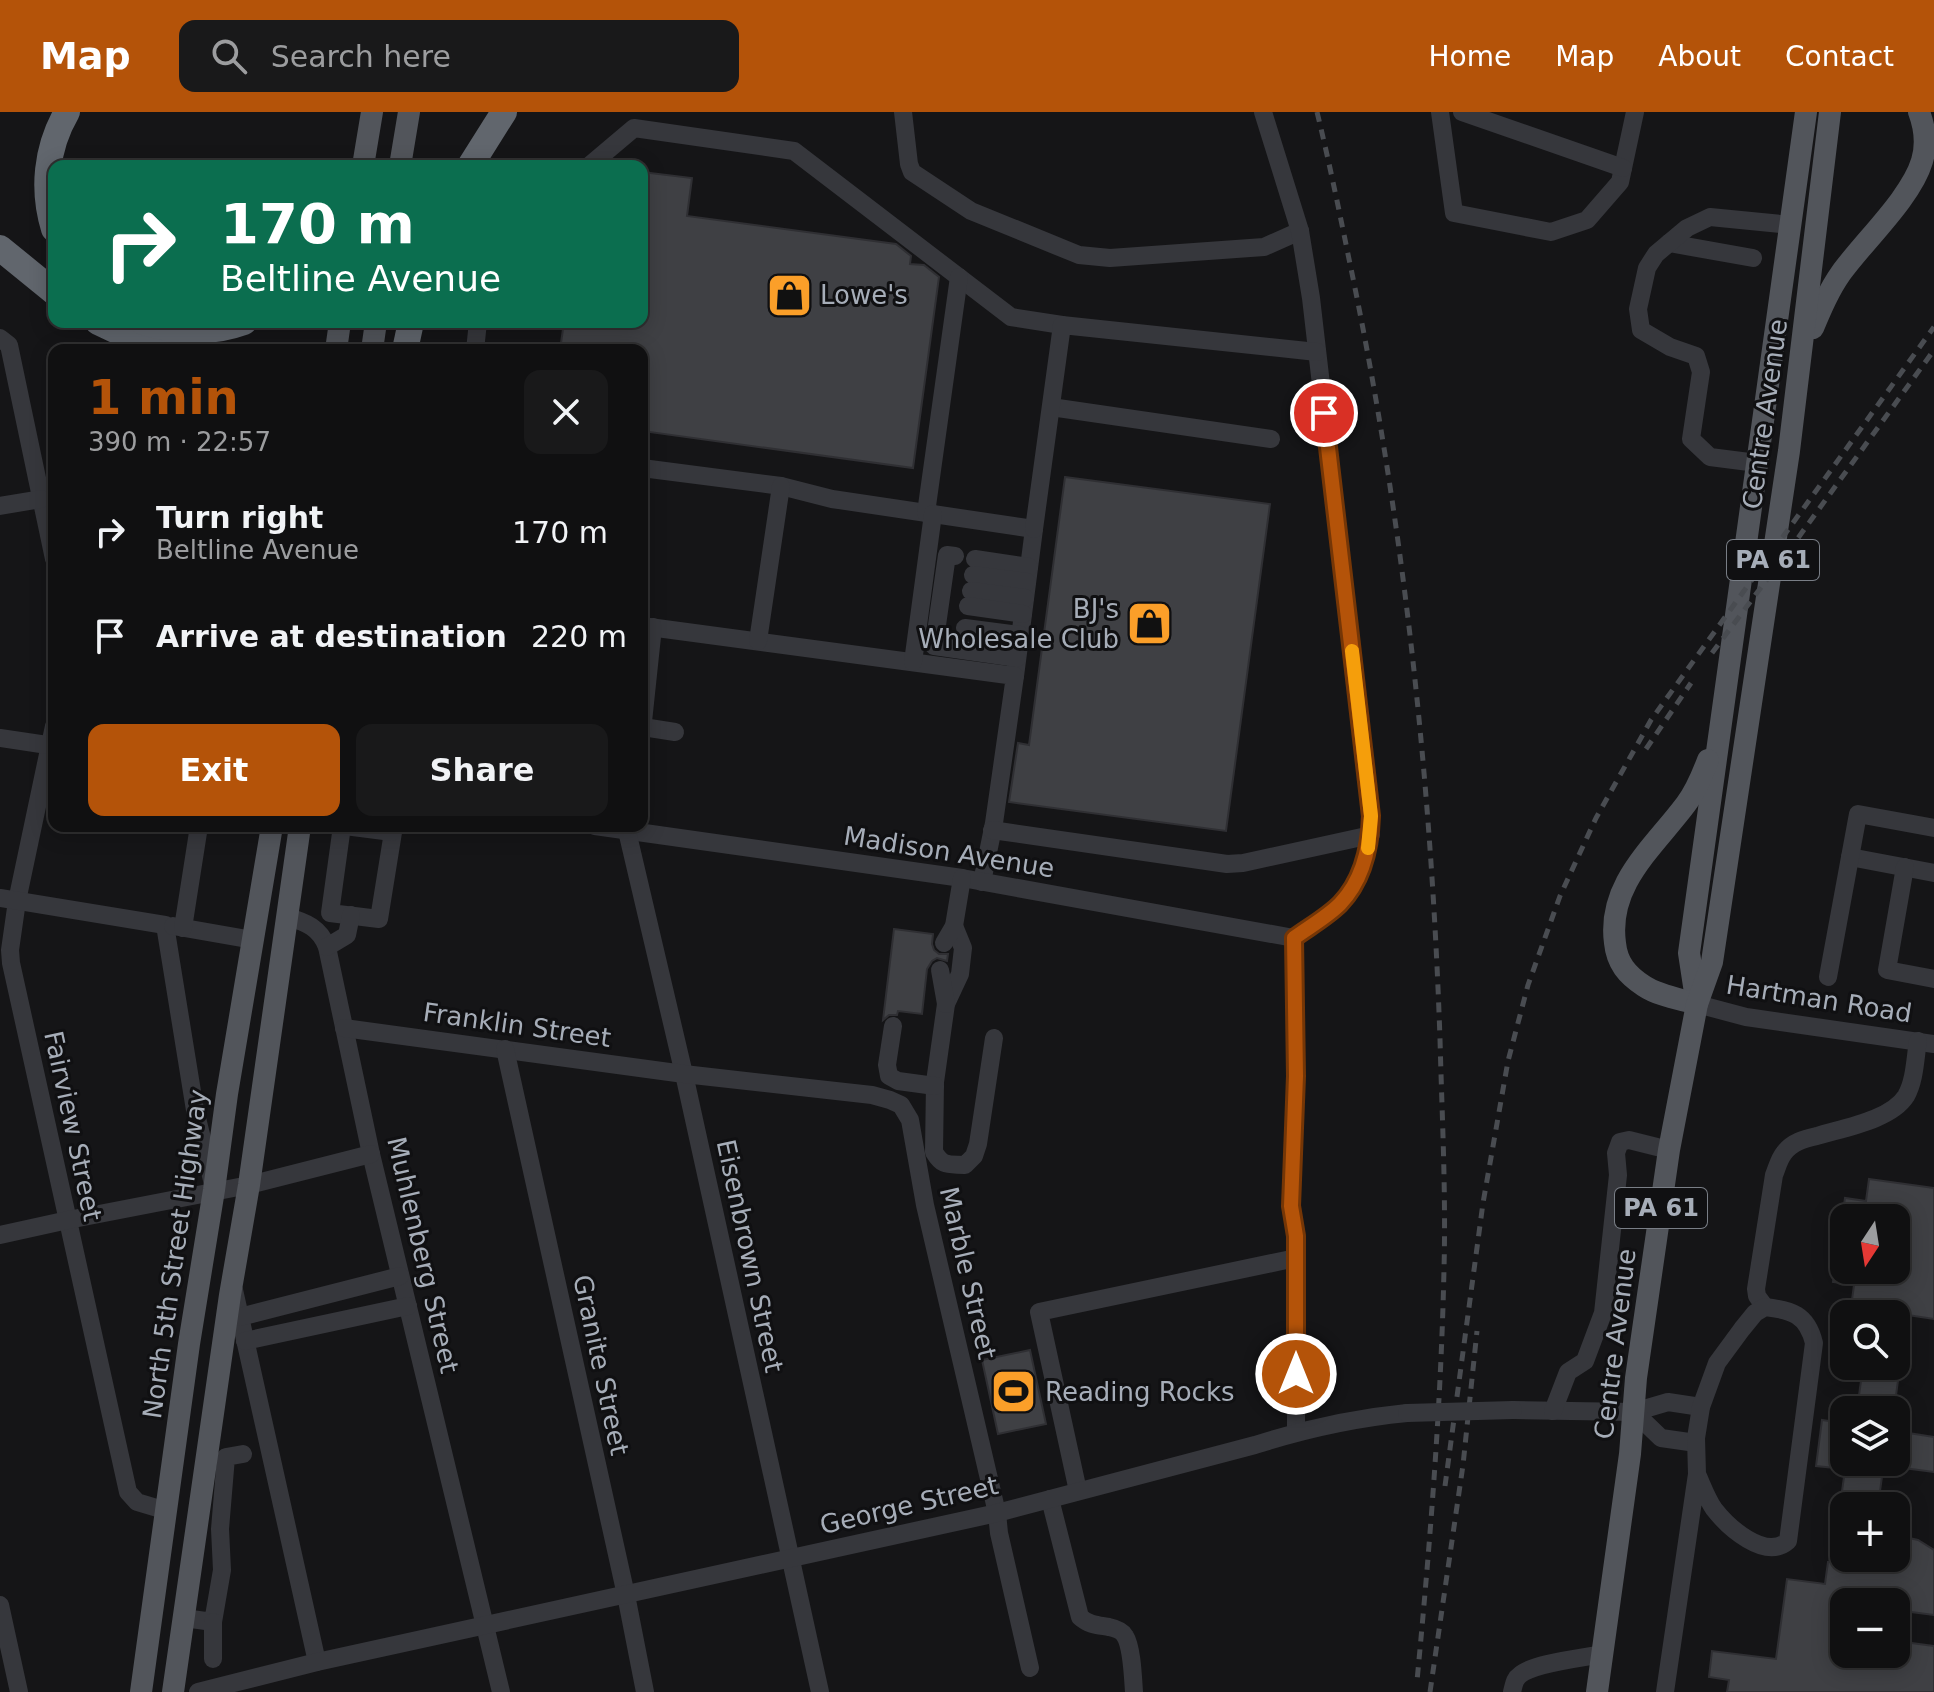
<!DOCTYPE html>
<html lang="en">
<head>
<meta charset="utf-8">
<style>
  body { margin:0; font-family:"DejaVu Sans",sans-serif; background:#19191a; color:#f1f3f6; height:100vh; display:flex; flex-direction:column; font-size:30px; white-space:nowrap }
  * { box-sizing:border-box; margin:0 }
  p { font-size:26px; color:#9c9d9f }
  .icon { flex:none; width:44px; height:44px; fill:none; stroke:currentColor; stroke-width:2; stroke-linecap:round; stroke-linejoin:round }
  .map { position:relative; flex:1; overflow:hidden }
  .side { position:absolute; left:48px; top:232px; width:600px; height:488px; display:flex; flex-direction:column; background:#101011; border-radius:16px; box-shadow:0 4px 20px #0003,0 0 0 2px #303031 }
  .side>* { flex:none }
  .guide { position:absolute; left:48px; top:48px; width:600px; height:168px; border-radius:16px; box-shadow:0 4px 20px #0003,0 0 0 2px #303031; background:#0b6e4f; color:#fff; overflow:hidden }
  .needle { width:52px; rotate:192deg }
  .tools { position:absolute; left:1830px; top:1092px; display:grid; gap:16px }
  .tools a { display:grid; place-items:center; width:80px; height:80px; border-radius:16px; background:#101011; box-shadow:0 4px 20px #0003,0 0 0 2px #303031; font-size:40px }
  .pin { position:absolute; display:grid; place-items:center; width:68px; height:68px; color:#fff; margin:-34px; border:4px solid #fff; border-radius:50%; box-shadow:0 2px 8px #0007 }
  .me { position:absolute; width:88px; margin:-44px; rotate:0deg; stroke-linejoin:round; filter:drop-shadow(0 0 6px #0008) }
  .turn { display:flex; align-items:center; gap:28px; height:168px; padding:0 40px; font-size:36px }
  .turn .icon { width:104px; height:104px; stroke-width:2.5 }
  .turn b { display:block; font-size:56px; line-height:68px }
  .round { display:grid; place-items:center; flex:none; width:84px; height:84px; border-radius:16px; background:#19191a }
  .summary { display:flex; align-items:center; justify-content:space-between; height:136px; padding:0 40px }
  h1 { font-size:48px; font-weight:800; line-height:60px; color:#b45309 }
  .action { display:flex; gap:16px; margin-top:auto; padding:16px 40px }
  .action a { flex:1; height:92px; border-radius:16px; background:#b45309; color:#fff; font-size:32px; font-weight:800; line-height:92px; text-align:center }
  .action a+a { background:#19191a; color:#f1f3f6 }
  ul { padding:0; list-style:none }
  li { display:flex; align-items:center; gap:24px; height:104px; padding:0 40px }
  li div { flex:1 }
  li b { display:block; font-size:30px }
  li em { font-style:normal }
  header { display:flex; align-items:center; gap:48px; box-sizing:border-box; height:112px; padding:0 40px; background:#b45309; color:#fff }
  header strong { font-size:38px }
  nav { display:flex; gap:44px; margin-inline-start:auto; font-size:28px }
  .search { width:560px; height:72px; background:#19191a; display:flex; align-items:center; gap:20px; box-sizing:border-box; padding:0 28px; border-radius:16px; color:#9c9d9f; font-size:30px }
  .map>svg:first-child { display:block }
  .building { fill:#3f4044; stroke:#2f2f33; stroke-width:2 }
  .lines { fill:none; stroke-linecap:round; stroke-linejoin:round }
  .minor { stroke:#36373c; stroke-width:18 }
  .major { stroke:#52555b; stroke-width:22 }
  .highway { stroke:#61666d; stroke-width:26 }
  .rail { stroke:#494c51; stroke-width:5; stroke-dasharray:10 8; stroke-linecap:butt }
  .minor-bridge { stroke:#36373c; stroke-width:18 }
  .route-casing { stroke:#753606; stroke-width:20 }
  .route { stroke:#b45309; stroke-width:14 }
  .slow { stroke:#f59e0b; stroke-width:14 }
  .labels { text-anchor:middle; stroke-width:6; stroke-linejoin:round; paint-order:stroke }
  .shield { fill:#101012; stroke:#797e86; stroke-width:2 }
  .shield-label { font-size:24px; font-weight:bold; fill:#a6adb8 }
  .poi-label { font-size:26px; fill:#a6adb8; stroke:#101012; text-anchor:start }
  .street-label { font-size:26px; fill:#a6adb8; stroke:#101012 }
</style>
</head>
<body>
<header>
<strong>Map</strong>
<div class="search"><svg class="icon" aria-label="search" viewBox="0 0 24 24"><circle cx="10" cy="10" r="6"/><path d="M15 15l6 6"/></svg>Search here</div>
<nav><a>Home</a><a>Map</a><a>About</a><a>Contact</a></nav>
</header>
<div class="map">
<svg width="1934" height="1580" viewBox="0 0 1934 1580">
  <rect width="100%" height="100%" fill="#151517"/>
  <g class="building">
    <polygon points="642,60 692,66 687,104 896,132 911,144 910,152 924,153 939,165 913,356 642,319 642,238 560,238 564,210 642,210"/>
    <polygon points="1065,365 1270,392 1226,719 1009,690 1018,631 1029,633"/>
    <polygon points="894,817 933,822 932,832 934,838 939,842 948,842 947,849 937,846 932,849 927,857 922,902 898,899 897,903 889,903 883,908"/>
    <polygon points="1869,1067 1934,1076 1934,1207 1901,1202 1875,1202 1876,1199 1851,1195 1854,1173 1833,1170 1835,1158 1896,1158 1896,1106 1842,1106 1845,1086 1866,1089"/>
    <polygon points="1030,1238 1046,1312 998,1322 982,1248"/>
    <polygon points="1863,1254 1900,1254 1894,1298 1857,1298"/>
    <polygon points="1822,1308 1844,1311 1844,1357 1816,1354"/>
    <polygon points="1896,1319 1934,1325 1934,1360 1896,1355"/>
    <polygon points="1846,1350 1884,1350 1878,1394 1840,1394"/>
    <polygon points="1896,1423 1918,1428 1934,1438 1934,1503 1896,1498 1896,1490 1844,1490 1844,1542 1896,1542 1896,1529 1934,1534 1934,1580 1727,1580 1729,1568 1709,1565 1712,1539 1776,1547 1787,1467 1825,1472 1828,1450 1832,1450 1833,1446 1896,1446"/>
  </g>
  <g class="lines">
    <g class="minor">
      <polyline points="903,0 909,52 912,60 971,99 1079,143 1110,146 1264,135 1300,119"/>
      <path d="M1263 0 1300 119 1311 186 1371 704C1370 736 1363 768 1340 792 1327 805 1309 815 1294 826"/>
      <polyline points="1440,0 1454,101 1551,120 1587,108 1620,70 1635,0"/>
      <polyline points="1462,0 1623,56"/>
      <polyline points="589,54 634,16 794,39 1011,205 1062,213"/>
      <polyline points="1669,131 1753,146"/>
      <polyline points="0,226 9,233 54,447"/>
      <polyline points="475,238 478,210"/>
      <polyline points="1051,295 1271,327"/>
      <polyline points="1757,351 1710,345 1691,327 1701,260 1696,244 1670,235 1641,218 1638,197 1647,156 1656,142 1687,116 1710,105 1791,113"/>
      <polyline points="642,356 781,374 832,387 1034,417 1015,564"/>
      <polyline points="0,394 41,387"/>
      <polyline points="926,401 959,165"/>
      <polyline points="1034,417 1062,213 1317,240"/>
      <polyline points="955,444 947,443 934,534 1017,546"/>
      <polyline points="975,447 1029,455"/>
      <polyline points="973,463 1027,470"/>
      <polyline points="971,479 1025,486"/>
      <polyline points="968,494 1023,502"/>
      <polyline points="642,514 1015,564 994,711 982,770"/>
      <polyline points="965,516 1020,523"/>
      <polyline points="758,529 781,374"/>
      <polyline points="913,550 933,402"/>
      <polyline points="54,614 17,789 10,838 11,851 128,1380 137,1390 167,1399"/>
      <polyline points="643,615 675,620"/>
      <polyline points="642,619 653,515"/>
      <polyline points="0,626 54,634"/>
      <polyline points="342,714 330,801 379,807 394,714"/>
      <polyline points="345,714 392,720"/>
      <polyline points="595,714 962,766 1294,826"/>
      <polyline points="628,714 627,719 684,962 820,1580"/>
      <polyline points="992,718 1227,752 1243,751 1371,723"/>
      <polyline points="1850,745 1934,761"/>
      <polyline points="1905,755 1887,858 1934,867"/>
      <polyline points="0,786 165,813 195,998 213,1072"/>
      <path d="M287 805C306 810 320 816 327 835L371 1042 501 1580"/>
      <polyline points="173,814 253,828"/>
      <path d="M954 814 963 836 960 862 946 892 935 970 934 1040C943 1055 948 1052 965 1053L974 1044 978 1032 994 926"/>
      <polyline points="183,816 199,714"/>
      <polyline points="1294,826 1296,964 1291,1094 1296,1124 1296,1319"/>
      <polyline points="944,831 954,814 962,766"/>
      <polyline points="327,835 347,823 351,803"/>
      <polyline points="940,858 946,892"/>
      <polyline points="1828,865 1858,702 1934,716"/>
      <polyline points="1697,892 1746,905 1934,932"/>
      <polyline points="893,914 887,953 889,964 898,969 935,974"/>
      <polyline points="344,916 684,962 872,983 890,988 901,993 910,1008 925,1093 997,1401 999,1421 1030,1556"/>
      <polyline points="505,937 626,1483 645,1580"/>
      <polyline points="0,1123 68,1108 249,1073 371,1042"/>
      <polyline points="234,1178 317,1550"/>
      <path d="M1765 1195 1757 1184 1756 1177 1774 1063C1777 1056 1779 1047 1784 1041 1792 1030 1804 1027 1817 1024 1843 1016 1891 1008 1906 984 1915 968 1915 947 1918 929"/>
      <polyline points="240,1205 400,1164"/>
      <polyline points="245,1229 408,1194"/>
      <polyline points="1513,1298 1634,1300 1668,1290 1701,1295"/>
      <polyline points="1553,1299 1568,1260 1585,1249 1603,1201 1618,1063 1616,1041 1620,1030 1629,1028 1669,1038"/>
      <polyline points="1634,1300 1661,1326 1696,1331"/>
      <polyline points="1078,1379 1039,1200 1296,1146"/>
      <path d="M1050 1387 1080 1505C1089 1513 1097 1513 1109 1515 1114 1516 1122 1518 1125 1524 1132 1535 1133 1566 1134 1580"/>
      <polyline points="0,1493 19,1580"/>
      <polyline points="184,1506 213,1510 222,1458 220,1417 226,1345 243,1342"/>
      <polyline points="213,1547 213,1510"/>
      <path d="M198 1580 317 1550 997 1401 1255 1333C1305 1317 1355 1306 1407 1301"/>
      <path d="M1512 1580C1514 1573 1514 1567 1520 1563 1533 1551 1583 1546 1602 1542"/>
      <path d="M1665 1580 1697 1362 1696 1326 1701 1295 1717 1251 1742 1217 1755 1201 1765 1195C1791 1198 1807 1202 1814 1231L1788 1429C1765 1449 1728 1415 1714 1397 1707 1387 1702 1373 1697 1362"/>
    </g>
    <g class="major">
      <polyline points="363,54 372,0"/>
      <polyline points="400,54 409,0"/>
      <path d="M1813 216C1821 197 1829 178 1841 161 1864 129 1911 86 1922 49 1927 32 1925 16 1919 0"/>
      <polyline points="336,238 340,210"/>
      <polyline points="372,238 376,210"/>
      <polyline points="1696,887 1689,841 1806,0"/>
      <path d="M1697 892C1680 887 1659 884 1644 874 1627 863 1617 851 1615 831 1607 772 1654 735 1686 692 1696 679 1702 664 1708 648"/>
      <polyline points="141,1580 189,1232 214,1078 227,982 272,714"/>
      <polyline points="173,1580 230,1183 249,1073 300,714"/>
      <polyline points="1597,1580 1630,1342 1636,1266 1669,1038 1697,892 1712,850 1789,339 1830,0"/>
    </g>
    <g class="highway">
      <polyline points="470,54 504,0"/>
      <path d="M54 117C42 78 46 36 67 0"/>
      <polyline points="0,136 54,180"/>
      <polyline points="98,210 136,228 183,238"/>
      <path d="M143 210C177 221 211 222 244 210"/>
      <polyline points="405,238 411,210"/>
    </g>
    <g class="rail">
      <path d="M1317 0C1329 49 1339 98 1349 147 1403 404 1431 665 1440 927 1442 1004 1446 1080 1444 1157 1441 1295 1430 1432 1417 1569"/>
      <polyline points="1712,541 1798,426 1934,238"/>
      <polyline points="1646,637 1691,571"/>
      <polyline points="1445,1374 1483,1091 1508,949 1528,873 1560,784 1596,706 1651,608 1934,215"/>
      <polyline points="1430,1580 1463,1353 1477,1219"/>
    </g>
    <polyline class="minor-bridge" points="1407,1301 1513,1298"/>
  </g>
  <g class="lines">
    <defs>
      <path id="route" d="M1296 1262V1124L1291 1094 1296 964 1294 826C1309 815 1327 805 1340 792 1363 768 1370 736 1371 704L1324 301"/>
    </defs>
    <use href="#route" class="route-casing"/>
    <use href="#route" class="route"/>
    <polyline class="slow" points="1352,539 1371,704 1368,736"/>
  </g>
  <defs>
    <symbol id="shop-square" viewBox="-11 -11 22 22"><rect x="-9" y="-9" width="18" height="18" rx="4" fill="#fb9f29" stroke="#101012"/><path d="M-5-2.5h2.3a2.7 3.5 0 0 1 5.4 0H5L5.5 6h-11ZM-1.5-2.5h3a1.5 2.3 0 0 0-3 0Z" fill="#111"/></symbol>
    <symbol id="stadium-square" viewBox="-11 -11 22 22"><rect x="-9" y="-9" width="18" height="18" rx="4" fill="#fb9f29" stroke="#101012"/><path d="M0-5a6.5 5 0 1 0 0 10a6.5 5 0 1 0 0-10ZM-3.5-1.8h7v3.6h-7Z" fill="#111"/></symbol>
  </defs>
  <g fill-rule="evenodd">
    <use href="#shop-square" x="764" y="158" width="51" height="51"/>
    <use href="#shop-square" x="1124" y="486" width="51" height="51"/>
    <use href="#stadium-square" x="988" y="1254" width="51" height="51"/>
  </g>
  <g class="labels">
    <g class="shield">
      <rect x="1727" y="428" width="92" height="40" rx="6"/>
      <rect x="1615" y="1076" width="92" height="40" rx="6"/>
    </g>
    <g class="shield-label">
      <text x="1773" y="456">PA 61</text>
      <text x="1661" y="1104">PA 61</text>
    </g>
    <g class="poi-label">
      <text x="820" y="192">Lowe's</text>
      <text x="1119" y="506" text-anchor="end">BJ's<tspan x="1119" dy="30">Wholesale Club</tspan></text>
      <text x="1045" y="1289">Reading Rocks</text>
    </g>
    <g class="street-label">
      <text transform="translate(1765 302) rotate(-82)" y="9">Centre Avenue</text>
      <text transform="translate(949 740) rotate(9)" y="9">Madison Avenue</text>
      <text transform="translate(1819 887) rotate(9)" y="9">Hartman Road</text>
      <text transform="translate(517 913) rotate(8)" y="9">Franklin Street</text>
      <text transform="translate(73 1014) rotate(78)" y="9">Fairview Street</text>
      <text transform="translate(175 1142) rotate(-82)" y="9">North 5th Street Highway</text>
      <text transform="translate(423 1143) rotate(77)" y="9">Muhlenberg Street</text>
      <text transform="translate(750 1144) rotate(78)" y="9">Eisenbrown Street</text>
      <text transform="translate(968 1161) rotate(77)" y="9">Marble Street</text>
      <text transform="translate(1615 1232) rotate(-83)" y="9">Centre Avenue</text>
      <text transform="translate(601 1253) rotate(78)" y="9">Granite Street</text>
      <text transform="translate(909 1393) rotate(-13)" y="9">George Street</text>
    </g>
  </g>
</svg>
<div class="tools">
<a><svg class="needle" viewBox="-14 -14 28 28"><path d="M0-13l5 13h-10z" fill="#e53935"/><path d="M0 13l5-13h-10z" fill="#9c9d9f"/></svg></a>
<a><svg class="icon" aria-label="search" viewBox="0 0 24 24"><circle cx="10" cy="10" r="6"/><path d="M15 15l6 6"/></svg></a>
<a><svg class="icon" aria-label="layers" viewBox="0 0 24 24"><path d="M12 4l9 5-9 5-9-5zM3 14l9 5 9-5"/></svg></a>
<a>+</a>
<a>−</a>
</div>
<div class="pin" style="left:1324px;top:301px;background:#d93025"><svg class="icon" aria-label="arrive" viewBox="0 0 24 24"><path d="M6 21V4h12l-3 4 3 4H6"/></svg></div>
<svg class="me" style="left:1296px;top:1262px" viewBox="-20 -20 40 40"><circle r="17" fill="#b45309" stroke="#fff" stroke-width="3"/><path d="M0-11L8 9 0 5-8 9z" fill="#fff"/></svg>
<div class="guide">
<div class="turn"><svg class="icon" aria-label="right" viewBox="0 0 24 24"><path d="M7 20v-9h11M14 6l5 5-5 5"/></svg><div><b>170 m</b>Beltline Avenue</div></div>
</div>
<section class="side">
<div class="summary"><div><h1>1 min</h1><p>390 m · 22:57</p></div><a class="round"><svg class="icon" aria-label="close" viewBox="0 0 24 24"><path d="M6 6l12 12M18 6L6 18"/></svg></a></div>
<ul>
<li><svg class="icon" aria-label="right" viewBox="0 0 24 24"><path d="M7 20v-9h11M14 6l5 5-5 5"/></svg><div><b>Turn right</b><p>Beltline Avenue</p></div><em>170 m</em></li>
<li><svg class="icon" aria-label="arrive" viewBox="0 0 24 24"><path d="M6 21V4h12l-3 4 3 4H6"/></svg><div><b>Arrive at destination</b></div><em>220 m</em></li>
</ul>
<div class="action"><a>Exit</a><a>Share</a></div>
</section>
</div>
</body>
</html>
